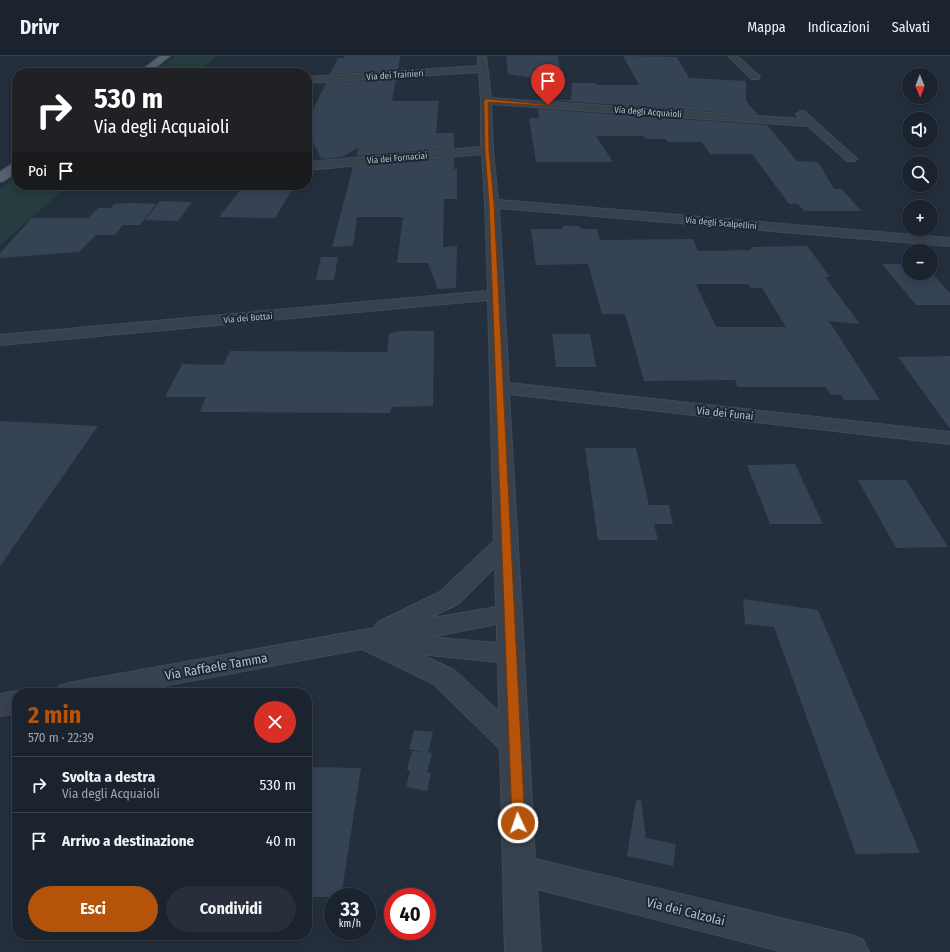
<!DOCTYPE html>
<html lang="it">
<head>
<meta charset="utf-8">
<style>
  body { margin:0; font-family:"Fira Sans Condensed",sans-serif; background:#282f3a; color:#f1f3f6; height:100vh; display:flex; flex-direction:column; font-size:15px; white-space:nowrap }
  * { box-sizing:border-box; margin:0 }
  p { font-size:13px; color:#a0a4aa }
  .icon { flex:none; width:22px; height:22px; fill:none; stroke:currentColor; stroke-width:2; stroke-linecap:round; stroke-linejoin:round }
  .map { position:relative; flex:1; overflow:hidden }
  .sheet { position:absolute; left:12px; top:632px; width:300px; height:252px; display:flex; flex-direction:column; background:#1b232e; border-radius:16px; box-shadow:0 2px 10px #0003,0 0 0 1px #39404a }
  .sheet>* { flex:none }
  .top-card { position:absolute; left:12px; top:12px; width:300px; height:122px; border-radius:16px; box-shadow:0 2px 10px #0003,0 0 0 1px #39404a; background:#202124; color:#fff; overflow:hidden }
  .needle { width:26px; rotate:179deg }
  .controls { position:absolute; left:902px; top:12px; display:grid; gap:8px }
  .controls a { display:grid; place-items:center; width:36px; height:36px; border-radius:50%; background:#1b232e; box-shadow:0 2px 10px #0003,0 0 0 1px #39404a; font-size:20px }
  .speed { position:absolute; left:324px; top:832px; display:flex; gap:8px; font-size:20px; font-weight:700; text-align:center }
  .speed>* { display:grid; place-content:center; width:52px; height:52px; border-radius:50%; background:#1b232e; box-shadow:0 2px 10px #0003,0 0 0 1px #39404a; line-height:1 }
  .speed small { font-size:10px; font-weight:400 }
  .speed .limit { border:6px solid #d22; background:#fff; color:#111 }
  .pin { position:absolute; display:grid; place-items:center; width:34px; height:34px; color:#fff; margin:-41px -17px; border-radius:50% 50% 50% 0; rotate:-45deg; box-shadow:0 0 4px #0007 }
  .pin .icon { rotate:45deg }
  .me { position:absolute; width:44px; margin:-22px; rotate:357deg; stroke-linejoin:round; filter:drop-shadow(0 0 3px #0008) }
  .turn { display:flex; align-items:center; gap:14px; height:84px; padding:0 16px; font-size:18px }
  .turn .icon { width:52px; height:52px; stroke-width:2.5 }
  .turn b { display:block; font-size:28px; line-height:34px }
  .then { display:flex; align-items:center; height:38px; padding:0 16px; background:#0003; gap:8px; font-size:15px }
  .round { display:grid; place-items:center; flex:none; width:42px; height:42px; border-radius:21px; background:#282f3a }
  .summary { display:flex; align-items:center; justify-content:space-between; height:68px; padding:0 16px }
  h1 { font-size:24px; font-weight:700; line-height:30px; color:#b45309 }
  .primary-button { display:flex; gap:8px; margin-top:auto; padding:8px 16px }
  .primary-button a { flex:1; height:46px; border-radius:24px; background:#b45309; color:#fff; font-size:16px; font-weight:700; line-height:46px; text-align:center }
  .primary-button a+a { background:#282f3a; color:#f1f3f6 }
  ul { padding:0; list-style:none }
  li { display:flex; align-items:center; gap:12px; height:56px; padding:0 16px; border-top:1px solid #39404a }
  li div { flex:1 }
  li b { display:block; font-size:15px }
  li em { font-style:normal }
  header { display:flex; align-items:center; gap:24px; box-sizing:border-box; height:56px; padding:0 20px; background:#1b232e; border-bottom:1px solid #39404a }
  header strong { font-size:19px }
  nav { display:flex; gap:22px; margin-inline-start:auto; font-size:14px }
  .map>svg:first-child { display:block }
  .green { fill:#263c3f }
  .building { fill:#364354; fill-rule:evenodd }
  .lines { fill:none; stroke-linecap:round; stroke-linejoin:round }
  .minor-casing { stroke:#414a57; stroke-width:2 }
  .major-casing { stroke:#414a57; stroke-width:2 }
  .minor { fill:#38414e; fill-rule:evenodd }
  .major { fill:#56606e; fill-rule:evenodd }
  .route { fill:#b45309; stroke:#753606 }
  .labels { text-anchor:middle; stroke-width:4; stroke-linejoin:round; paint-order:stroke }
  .far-street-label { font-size:9px; fill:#b4bcc9; stroke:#1d2633 }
  .street-label { font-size:11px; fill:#b4bcc9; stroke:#1d2633 }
  .near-street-label { font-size:13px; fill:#b4bcc9; stroke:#1d2633 }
</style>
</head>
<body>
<header>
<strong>Drivr</strong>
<nav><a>Mappa</a><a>Indicazioni</a><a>Salvati</a></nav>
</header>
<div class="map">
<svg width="950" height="896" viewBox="0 0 950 896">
  <rect width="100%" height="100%" fill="#242f3e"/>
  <g class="green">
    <polygon points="176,0 217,0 198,17 153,17"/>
    <polygon points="17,120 17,129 69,129 0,189 0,133"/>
  </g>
  <g class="building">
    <polygon points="345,0 400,0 398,14 330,18 338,2 344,2"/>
    <polygon points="506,0 557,0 565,27 508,18"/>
    <polygon points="623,0 677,1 689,22 746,25 746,45 758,59 548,44 571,44 572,27 596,27 597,29 639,29"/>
    <polygon points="396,23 392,45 439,45 436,77 454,77 454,92 356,100 359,91 342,101 321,103 307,73 307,66 326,27"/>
    <polygon points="538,53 767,69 797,105 818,106 834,133 842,133 861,155 804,155 798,148 789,148 752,98 710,98 702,86 668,86 666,83 645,83 644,80 596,80 613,106 536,106 529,62 539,62"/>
    <polygon points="454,102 454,113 457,113 457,143 444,143 443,191 457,190 456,232 438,233 428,207 397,207 403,161 357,161 353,190 332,191 353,111"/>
    <polygon points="244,129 295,129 275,162 219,161"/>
    <polygon points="160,145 192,146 178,165 145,164"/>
    <polygon points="128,147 156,148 140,169 123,169 115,179 96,179 79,196 0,202 0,197 32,162 88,162 98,152 111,152 114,148"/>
    <path d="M563 170H580L581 173H597L600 184 693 183 698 195 751 194V191L807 190 830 221H825L860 268 829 265 880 344H844L841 339 830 338 826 331H737L735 324 644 325 625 258H602L588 208 536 209 531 173H563ZM696 228H748L751 232H762L786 271H716Z"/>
    <polygon points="321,201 338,201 334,224 316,224"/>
    <polygon points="882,208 909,208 909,217 931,216 950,237 950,249 916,249"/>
    <polygon points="412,274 412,275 434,275 433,350 392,351 390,357 200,356 206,341 165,341 182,308 223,309 230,295 387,296 389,277"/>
    <polygon points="552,278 590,278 596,311 556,311"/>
    <polygon points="950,300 950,373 898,301"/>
    <polygon points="0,365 98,370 0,510"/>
    <polygon points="585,392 636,392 649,449 669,449 673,468 654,468 658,484 598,484"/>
    <polygon points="795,408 823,468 770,468 747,409"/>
    <polygon points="858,424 906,424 948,491 896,492"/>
    <polygon points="743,543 818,554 920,797 856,798 774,571 745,568"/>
    <polygon points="414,674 433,676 428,696 432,697 427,717 426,716 431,717 427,735 406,731 410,715 407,714 412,695 424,696 409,693"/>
    <polygon points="307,711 361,712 341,841 307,841"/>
    <polygon points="636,744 641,744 646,782 676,788 673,810 627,800"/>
  </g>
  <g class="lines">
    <defs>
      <g id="minor">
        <path d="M478 0H486L491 42 801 63 796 58 801 55 805 56 857 103 855 105H847L808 70 491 48 493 94 498 144 950 182V190L499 152 509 327 950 376V388L509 338 524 595 525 598 524 600 535 803 851 879 863 884 869 896H784L537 833 541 896H505L500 693 434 628 362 593 125 637H55L59 630 69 627 374 572 378 566 440 536 494 485 488 244 0 289V279L488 235 485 147 482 98 307 114V106L481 91V45L479 16 307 27V21L478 10ZM495 511 496 551 427 563 458 548ZM497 568V587L430 581ZM420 598 498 606 499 656 454 614Z"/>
        <polygon points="728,0 737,0 758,19 760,21 758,23 752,23"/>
        <polygon points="17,635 22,637 17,637 17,657 0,660 0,638"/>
      </g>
      <g id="major">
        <polygon points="160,0 170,0 149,17 138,17"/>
        <polygon points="17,106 17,116 4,125 0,126 0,116 13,107"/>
      </g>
    </defs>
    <use href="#minor" class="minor-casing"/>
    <use href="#major" class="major-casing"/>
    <use href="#minor" class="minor"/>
    <use href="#major" class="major"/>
  </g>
  <polygon class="route" points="486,43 550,49 548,50 488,46 489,94 494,147 525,767 523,771 518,773 514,771 512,767 489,147 485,94 484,45"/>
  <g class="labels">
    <g class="far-street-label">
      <text transform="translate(395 19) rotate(-4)" y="3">Via dei Trainieri</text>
      <text transform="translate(648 56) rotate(4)" y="3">Via degli Acquaioli</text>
      <text transform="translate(397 102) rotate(-5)" y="3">Via dei Fornaciai</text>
      <text transform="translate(721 167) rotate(5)" y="3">Via degli Scalpellini</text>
      <text transform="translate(248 262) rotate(-5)" y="3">Via dei Bottai</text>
    </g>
    <g class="street-label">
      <text transform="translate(725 357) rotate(6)" y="4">Via dei Funai</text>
    </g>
    <g class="near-street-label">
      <text transform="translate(216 610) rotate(-10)" y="5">Via Raffaele Tamma</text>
      <text transform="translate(686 855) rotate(14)" y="5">Via dei Calzolai</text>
    </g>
  </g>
</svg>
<div class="controls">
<a><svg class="needle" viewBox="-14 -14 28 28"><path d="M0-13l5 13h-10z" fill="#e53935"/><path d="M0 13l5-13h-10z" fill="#a0a4aa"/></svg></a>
<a><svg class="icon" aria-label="sound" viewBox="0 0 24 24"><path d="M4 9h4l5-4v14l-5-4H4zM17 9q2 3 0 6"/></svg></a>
<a><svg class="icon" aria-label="search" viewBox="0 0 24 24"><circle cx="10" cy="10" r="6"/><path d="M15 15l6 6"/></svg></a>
<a>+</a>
<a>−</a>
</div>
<div class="speed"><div>33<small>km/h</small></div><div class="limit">40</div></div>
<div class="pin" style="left:548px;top:49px;background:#d93025"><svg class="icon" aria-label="arrive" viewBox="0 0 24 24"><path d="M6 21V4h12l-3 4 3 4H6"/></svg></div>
<svg class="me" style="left:518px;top:767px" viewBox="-20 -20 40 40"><circle r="17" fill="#b45309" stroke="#fff" stroke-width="3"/><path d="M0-11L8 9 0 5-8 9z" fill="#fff"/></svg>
<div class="top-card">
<div class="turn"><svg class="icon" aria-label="right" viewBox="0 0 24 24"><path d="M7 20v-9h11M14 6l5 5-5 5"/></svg><div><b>530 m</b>Via degli Acquaioli</div></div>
<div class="then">Poi<svg class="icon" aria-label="arrive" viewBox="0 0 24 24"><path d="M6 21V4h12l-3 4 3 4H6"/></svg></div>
</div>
<section class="sheet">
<div class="summary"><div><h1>2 min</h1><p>570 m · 22:39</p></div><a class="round" style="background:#d93025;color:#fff"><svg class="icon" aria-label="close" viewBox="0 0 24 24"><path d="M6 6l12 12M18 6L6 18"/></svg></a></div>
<ul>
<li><svg class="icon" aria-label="right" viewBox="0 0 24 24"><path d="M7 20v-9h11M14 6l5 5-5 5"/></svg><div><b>Svolta a destra</b><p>Via degli Acquaioli</p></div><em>530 m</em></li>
<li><svg class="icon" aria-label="arrive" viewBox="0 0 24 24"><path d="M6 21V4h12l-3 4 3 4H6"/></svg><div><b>Arrivo a destinazione</b></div><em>40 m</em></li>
</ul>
<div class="primary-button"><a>Esci</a><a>Condividi</a></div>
</section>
</div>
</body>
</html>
